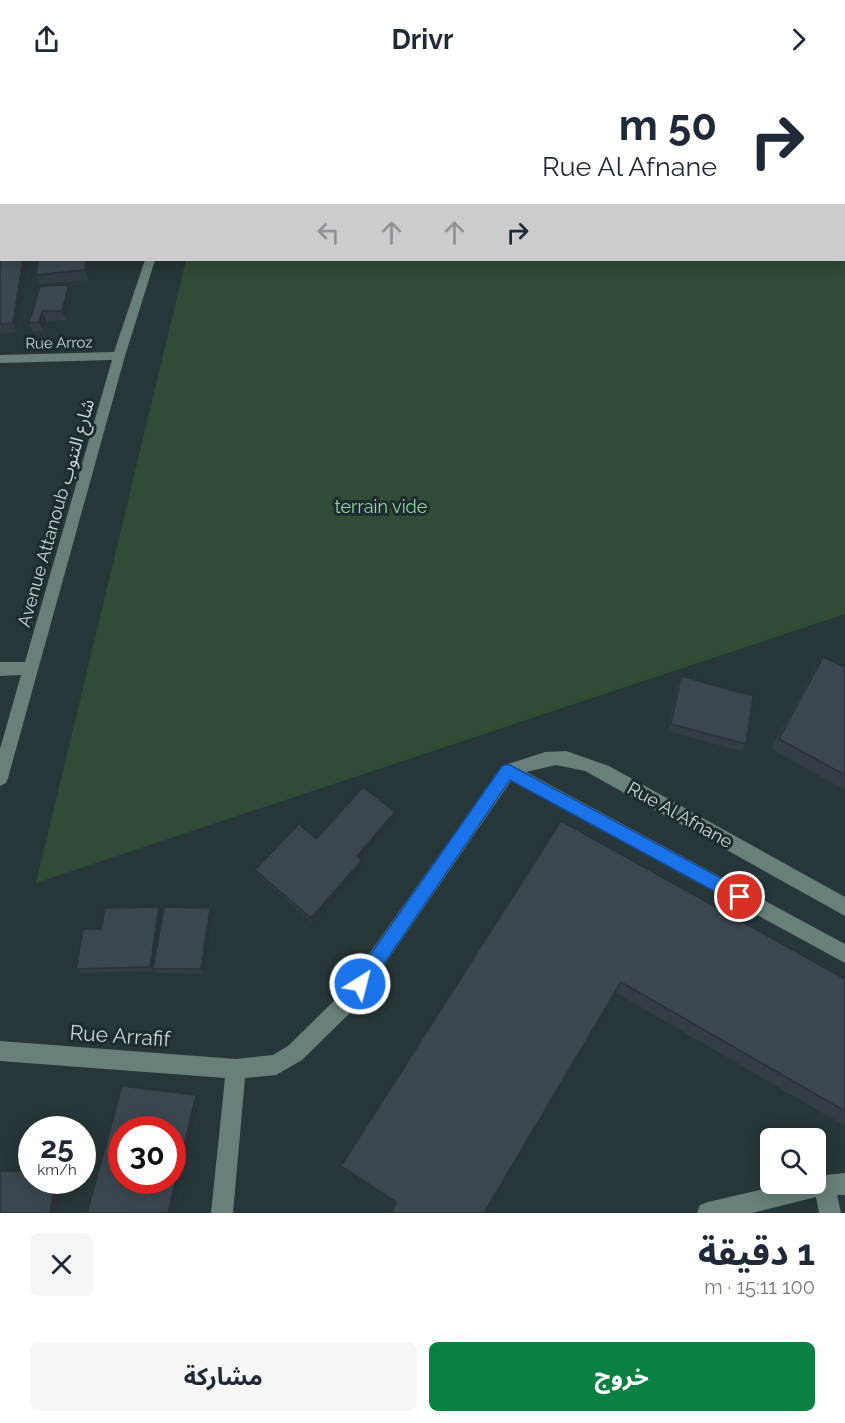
<!DOCTYPE html>
<html lang="ar">
<head>
<meta charset="utf-8">
<style>
  body { margin:0; font-family:Raleway,"Noto Sans Arabic",sans-serif; background:#f6f6f7; color:#1f2937; direction:rtl; height:100vh; display:flex; flex-direction:column; font-size:22px; white-space:nowrap }
  * { box-sizing:border-box; margin:0 }
  p { font-size:20px; color:#747a83 }
  .icon { flex:none; width:33px; height:33px; fill:none; stroke:currentColor; stroke-width:2; stroke-linecap:round; stroke-linejoin:round }
  .map { position:relative; height:1135px; overflow:hidden; direction:ltr }
  .sheet { display:flex; flex-direction:column; background:#fff; flex:1 }
  .sheet>* { flex:none }
  .banner { position:absolute; left:0px; top:0px; width:846px; height:183px; box-shadow:0 3px 15px #0003; direction:rtl; background:#fff; color:#1f2937; overflow:hidden }
  .controls { position:absolute; left:760px; top:1050px; display:grid; gap:12px }
  .controls a { display:grid; place-items:center; width:66px; height:66px; border-radius:9px; background:#fff; box-shadow:0 3px 15px #0003; font-size:30px }
  .speed { position:absolute; left:18px; top:1038px; display:flex; gap:12px; font-size:30px; font-weight:700; text-align:center }
  .speed>* { display:grid; place-content:center; width:78px; height:78px; border-radius:50%; background:#fff; box-shadow:0 3px 15px #0003; line-height:1 }
  .speed small { font-size:15px; font-weight:400 }
  .speed .limit { border:9px solid #d22; background:#fff; color:#111 }
  .pin { position:absolute; display:grid; place-items:center; width:51px; height:51px; color:#fff; margin:-26px; border:3px solid #fff; border-radius:50%; box-shadow:0 2px 6px #0007 }
  .me { position:absolute; width:66px; margin:-33px; rotate:36deg; stroke-linejoin:round; filter:drop-shadow(0 0 4px #0008) }
  .turn { display:flex; align-items:center; gap:21px; height:126px; padding:0 30px; font-size:27px }
  .turn .icon { width:78px; height:78px; stroke-width:2.5 }
  .turn b { display:block; font-size:42px; line-height:51px }
  .lanes { display:flex; align-items:center; height:57px; padding:0 30px; background:#0003; justify-content:center; gap:30px; direction:ltr }
  .lanes .off { opacity:.35 }
  .round { display:grid; place-items:center; flex:none; width:63px; height:63px; border-radius:9px; background:#f6f6f7 }
  .summary { display:flex; align-items:center; justify-content:space-between; height:102px; padding:0 30px }
  h1 { font-size:36px; font-weight:700; line-height:45px }
  .action { display:flex; gap:12px; margin-top:auto; padding:12px 30px }
  .action a { flex:1; height:69px; border-radius:9px; background:#0b8043; color:#fff; font-size:24px; font-weight:700; line-height:69px; text-align:center }
  .action a+a { background:#f6f6f7; color:#1f2937 }
  header { display:flex; justify-content:space-between; align-items:center; height:78px; padding:0 30px; background:#fff; font-size:27px; font-weight:700 }
  .map>svg:first-child { display:block }
  .green { fill:#304b36 }
  .lines { fill:none; stroke-linecap:round; stroke-linejoin:round }
  .minor { fill:#69807a; fill-rule:evenodd }
  .wall { fill:#333d44 }
  .shaded-wall { fill:#293237 }
  .building { fill:#3b474f; stroke:#293237; stroke-width:1.5; fill-rule:evenodd }
  .route { fill:#1a73e8; stroke:#114b97; stroke-width:1.5 }
  .labels { text-anchor:middle; stroke-width:6; stroke-linejoin:round; paint-order:stroke }
  .far-street-label { font-size:15px; fill:#ccd5d6; stroke:#1d2c2e }
  .park-label { font-size:18px; fill:#96d3a3; stroke:#1d2c2e }
  .street-label { font-size:18px; fill:#ccd5d6; stroke:#1d2c2e }
  .near-street-label { font-size:21px; fill:#ccd5d6; stroke:#1d2c2e }
</style>
</head>
<body>
<header><svg class="icon" aria-label="forward" viewBox="0 0 24 24"><path d="M9 5l7 7-7 7"/></svg>Drivr<svg class="icon" aria-label="share" viewBox="0 0 24 24"><path d="M12 15V3M7 8l5-5 5 5M5 13v7h14v-7"/></svg></header>
<div class="map">
<svg width="845" height="1135" viewBox="0 0 845 1135">
  <rect width="100%" height="100%" fill="#273638"/>
  <g class="green">
    <polygon points="238,0 802,0 237,1"/>
    <polygon points="845,20 845,536 36,805 186,182 844,182"/>
  </g>
  <g class="lines">
    <g class="minor">
      <polygon points="209,0 217,0 208,2"/>
      <polygon points="845,0 845,6 844,6 844,2 842,2"/>
      <rect x="0" y="5" width="2" height="6"/>
      <rect x="844" y="12" width="1" height="6"/>
      <rect x="844" y="41" width="1" height="6"/>
      <rect x="0" y="100" width="2" height="6"/>
      <polygon points="145,182 155,182 125,278 8,700 6,705 0,708 0,671 21,597 0,598 0,584 25,584 112,282 0,285 0,277 114,274"/>
      <polygon points="566,673 609,688 845,819 845,838 585,693 556,687 526,694 845,866 845,885 511,703 354,931 302,982 276,997 245,1000 233,1135 211,1135 225,1000 0,983 0,963 236,981 273,977 288,968 340,917 502,688 545,674"/>
      <polygon points="845,1095 845,1117 837,1117 841,1135 819,1135 816,1119 752,1135 697,1135 700,1127 708,1124 786,1106 816,1106 816,1098"/>
    </g>
  </g>
  <g class="wall">
    <rect x="0" y="55" width="2" height="30"/>
    <polygon points="0,168 2,182 29,182 17,254 0,256"/>
    <polygon points="38,182 90,182 89,202 39,206 36,197"/>
    <polygon points="69,207 72,217 66,242 46,243 43,253 33,254 29,245"/>
    <polygon points="823,579 845,589 845,712 771,671 815,590"/>
    <polygon points="681,598 746,666 741,673 668,653 677,606"/>
    <polygon points="395,734 396,741 361,781 363,788 313,845 258,797 255,792 316,761"/>
    <polygon points="561,743 845,901 845,1048 615,914 396,1124"/>
    <polygon points="159,829 163,834 160,854 210,830 213,835 205,896 158,895 155,892 154,893 82,895 76,891 101,851"/>
  </g>
  <g class="shaded-wall">
    <polygon points="2,24 2,40 0,43 0,27"/>
    <polygon points="23,182 29,182 17,254 13,245"/>
    <polygon points="86,182 90,182 89,202 85,192"/>
    <polygon points="69,207 72,217 66,242 62,233"/>
    <polygon points="42,233 46,243 43,253 39,244"/>
    <polygon points="395,734 396,741 358,784 357,778"/>
    <polygon points="362,782 363,788 313,845 311,840"/>
    <polygon points="159,829 163,834 154,893 150,889"/>
    <polygon points="210,830 213,835 205,896 201,891"/>
    <polygon points="196,1017 200,1020 173,1135 168,1135"/>
    <polygon points="56,1102 63,1102 57,1135 50,1135"/>
  </g>
  <g class="building">
    <rect x="0" y="55" width="2" height="20"/>
    <polygon points="2,167 2,182 23,182 13,245 0,246 0,168"/>
    <polygon points="38,182 86,182 85,192 36,197"/>
    <polygon points="69,207 62,233 42,233 39,244 29,245 40,208"/>
    <polygon points="823,579 845,589 845,697 779,661"/>
    <polygon points="681,598 753,618 746,666 671,646"/>
    <polygon points="363,709 395,734 357,778 362,782 311,840 255,792 299,746 316,761"/>
    <polygon points="561,743 845,901 845,1033 621,904 484,1135 392,1135 396,1124 341,1088"/>
    <polygon points="159,829 150,889 76,891 83,851 101,851 105,830"/>
    <polygon points="164,829 210,830 201,891 153,891"/>
    <path d="M122 1008 196 1017 168 1135H87ZM122 1052H172V1102H122Z"/>
    <polygon points="0,1093 32,1093 32,1102 56,1102 50,1135 0,1135"/>
  </g>
  <polygon class="route" points="508,686 745,813 748,819 745,824 740,827 734,824 510,702 366,912 360,915 354,912 351,906 354,900 502,688"/>
  <g class="labels">
    <g class="far-street-label">
      <text transform="translate(59 265) rotate(-1)" y="5">Rue Arroz</text>
    </g>
    <g class="park-label">
      <text x="381" y="435">terrain vide</text>
    </g>
    <g class="street-label">
      <text transform="translate(56 435) rotate(-74)" y="6">Avenue Attanoub شارع التنوب</text>
      <text transform="translate(680 737) rotate(29)" y="6">Rue Al Afnane</text>
    </g>
    <g class="near-street-label">
      <text transform="translate(120 958) rotate(4)" y="7">Rue Arrafif</text>
    </g>
  </g>
</svg>
<div class="controls">
<a><svg class="icon" aria-label="search" viewBox="0 0 24 24"><circle cx="10" cy="10" r="6"/><path d="M15 15l6 6"/></svg></a>
</div>
<div class="speed"><div>25<small>km/h</small></div><div class="limit">30</div></div>
<div class="pin" style="left:740px;top:819px;background:#d93025"><svg class="icon" aria-label="arrive" viewBox="0 0 24 24"><path d="M6 21V4h12l-3 4 3 4H6"/></svg></div>
<svg class="me" style="left:360px;top:906px" viewBox="-20 -20 40 40"><circle r="17" fill="#1a73e8" stroke="#fff" stroke-width="3"/><path d="M0-11L8 9 0 5-8 9z" fill="#fff"/></svg>
<div class="banner">
<div class="turn"><svg class="icon" aria-label="right" viewBox="0 0 24 24"><path d="M7 20v-9h11M14 6l5 5-5 5"/></svg><div><b>50 m</b>Rue Al Afnane</div></div>
<div class="lanes"><svg class="icon off" aria-label="left" viewBox="0 0 24 24"><path d="M17 20v-9H6M10 6l-5 5 5 5"/></svg><svg class="icon off" aria-label="ahead" viewBox="0 0 24 24"><path d="M12 20V5M6 11l6-6 6 6"/></svg><svg class="icon off" aria-label="ahead" viewBox="0 0 24 24"><path d="M12 20V5M6 11l6-6 6 6"/></svg><svg class="icon" aria-label="right" viewBox="0 0 24 24"><path d="M7 20v-9h11M14 6l5 5-5 5"/></svg></div>
</div>
</div>
<section class="sheet">
<div class="summary"><div><h1>1 دقيقة</h1><p>100 m · 15:11</p></div><a class="round"><svg class="icon" aria-label="close" viewBox="0 0 24 24"><path d="M6 6l12 12M18 6L6 18"/></svg></a></div>
<div class="action"><a>خروج</a><a>مشاركة</a></div>
</section>
</body>
</html>
